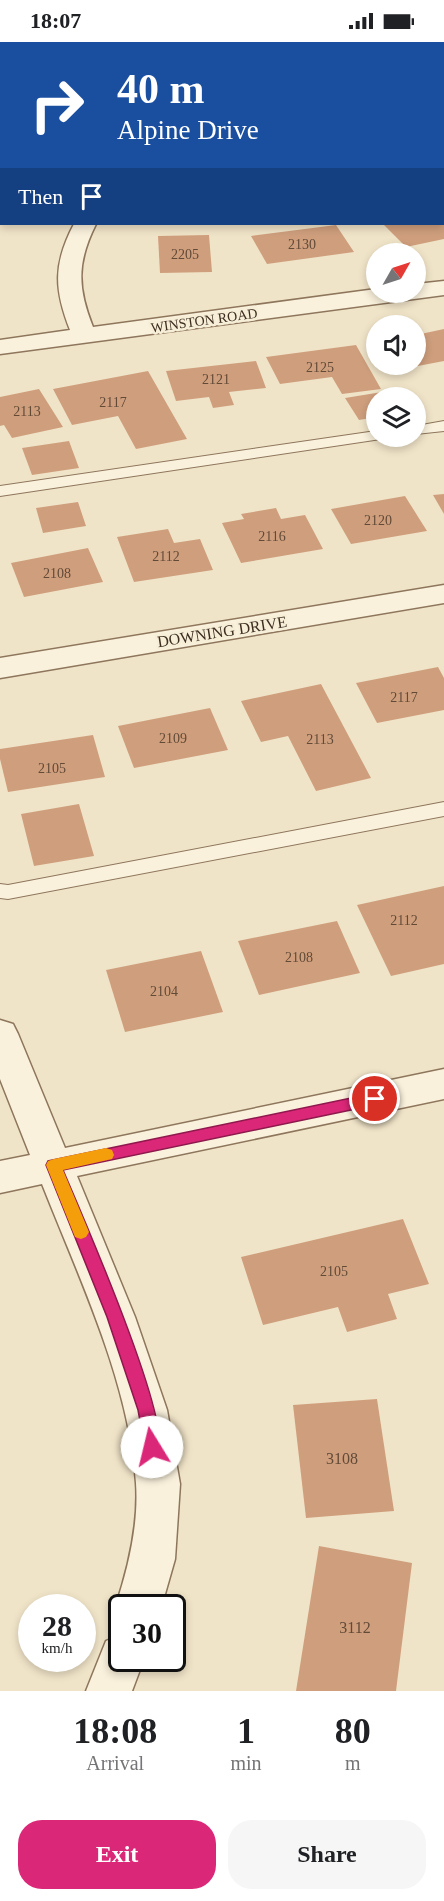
<!DOCTYPE html>
<html lang="en">
<head>
<meta charset="utf-8">
<style>
  body { margin:0; font-family:"Times New Roman",serif; background:#f6f6f6; color:#202124; height:100vh; display:flex; flex-direction:column; font-size:22px; white-space:nowrap }
  * { box-sizing:border-box; margin:0 }
  p { font-size:20px; color:#757577 }
  .icon { flex:none; width:33px; height:33px; fill:none; stroke:currentColor; stroke-width:2; stroke-linecap:round; stroke-linejoin:round }
  .map { position:relative; height:1649px; overflow:hidden }
  .drawer { display:flex; flex-direction:column; background:#fff; flex:1 }
  .drawer>* { flex:none }
  .hud { position:absolute; left:0px; top:0px; width:444px; height:183px; box-shadow:0 3px 9px #0003; background:#1a4fa0; color:#fff; overflow:hidden }
  .needle { width:39px; rotate:51deg }
  .tools { position:absolute; left:366px; top:201px; display:grid; gap:12px }
  .tools a { display:grid; place-items:center; width:60px; height:60px; border-radius:50%; background:#fff; box-shadow:0 3px 9px #0003; font-size:30px }
  .speed { position:absolute; left:18px; top:1552px; display:flex; gap:12px; font-size:30px; font-weight:700; text-align:center }
  .speed>* { display:grid; place-content:center; width:78px; height:78px; border-radius:50%; background:#fff; box-shadow:0 3px 9px #0003; line-height:1 }
  .speed small { font-size:15px; font-weight:400 }
  .speed .limit { border:3px solid #111; border-radius:9px; background:#fff; color:#111 }
  .pin { position:absolute; display:grid; place-items:center; width:51px; height:51px; color:#fff; margin:-26px; border:3px solid #fff; border-radius:50%; box-shadow:0 2px 6px #0007 }
  .me { position:absolute; width:66px; margin:-33px; rotate:351deg; stroke-linejoin:round; filter:drop-shadow(0 0 4px #0008) }
  .turn { display:flex; align-items:center; gap:21px; height:126px; padding:0 18px; font-size:27px }
  .turn .icon { width:78px; height:78px; stroke-width:2.5 }
  .turn b { display:block; font-size:42px; line-height:51px }
  .then { display:flex; align-items:center; height:57px; padding:0 18px; background:#0003; gap:12px; font-size:22px }
  .eta { display:flex; justify-content:space-evenly; align-items:center; height:102px; text-align:center }
  .eta b { font-size:36px; font-weight:700; line-height:42px }
  .action { display:flex; gap:12px; margin-top:auto; padding:12px 18px }
  .action a { flex:1; height:69px; border-radius:24px; background:#db2777; color:#fff; font-size:24px; font-weight:700; line-height:69px; text-align:center }
  .action a+a { background:#f6f6f6; color:#202124 }
  .status { display:flex; justify-content:space-between; align-items:center; height:42px; padding:0 30px; background:#fff; direction:ltr }
  .status svg { height:16px; fill:currentColor }
  .map>svg:first-child { display:block }
  .building { fill:#cf9f7d }
  .lines { fill:none; stroke-linecap:round; stroke-linejoin:round }
  .service-casing { stroke:#8d765c; stroke-width:2 }
  .minor-casing { stroke:#8d765c; stroke-width:3 }
  .service { fill:#faf1dc; fill-rule:evenodd }
  .minor { fill:#faf1dc; fill-rule:evenodd }
  .route { fill:#db2777; stroke:#8e194d; stroke-width:1.5 }
  .slow { fill:#f59e0b }
  .labels { text-anchor:middle; stroke-width:5; stroke-linejoin:round; paint-order:stroke }
  .number-label { font-size:14px; fill:#624a37 }
  .far-street-label { font-size:14px; fill:#3d2e20; stroke:#f7eed8 }
  .street-label { font-size:16px; fill:#3d2e20; stroke:#f7eed8 }
  .near-number-label { font-size:16px; fill:#624a37 }
</style>
</head>
<body>
<div class="status"><b>18:07</b><svg viewBox="0 0 49 12"><path d="M0 12V9h3v3zM5 12V6h3v6zM10 12V3h3v9zM15 12V0h3v12zM26 1h20v11H26zM47 4h2v5h-2z"/></svg></div>
<div class="map">
<svg width="444" height="1649" viewBox="0 0 444 1649">
  <rect width="100%" height="100%" fill="#f0e4c8"/>
  <g class="building">
    <polygon points="383,182 444,182 444,197 406,205"/>
    <polygon points="336,183 354,210 267,222 251,194"/>
    <polygon points="209,193 212,230 160,231 158,194"/>
    <polygon points="444,287 444,319 402,327 399,322 416,322 416,293"/>
    <polygon points="356,303 381,347 342,352 332,335 280,342 266,315"/>
    <polygon points="256,319 266,346 229,350 234,363 213,366 209,355 176,359 166,329"/>
    <polygon points="148,329 187,397 136,407 118,374 72,383 53,347"/>
    <polygon points="39,347 63,385 12,396 4,383 0,384 0,355"/>
    <polygon points="382,350 385,356 376,356 376,375 359,378 345,356"/>
    <polygon points="69,399 79,426 32,433 22,406"/>
    <polygon points="444,452 444,472 433,453"/>
    <polygon points="405,454 427,489 351,502 331,467"/>
    <polygon points="78,460 86,484 43,491 36,466"/>
    <polygon points="276,466 281,477 305,473 323,507 241,521 222,481 244,477 241,472"/>
    <polygon points="168,487 174,501 200,497 213,528 134,540 117,495"/>
    <polygon points="88,506 103,540 24,555 11,521"/>
    <polygon points="438,625 444,636 444,668 377,681 356,641"/>
    <polygon points="321,642 371,736 316,749 288,694 261,700 241,659"/>
    <polygon points="210,666 228,708 134,726 118,684"/>
    <polygon points="93,693 105,735 8,750 0,717 0,707"/>
    <polygon points="79,762 94,814 34,824 21,772"/>
    <polygon points="444,844 444,922 391,934 357,863"/>
    <polygon points="337,879 360,931 259,953 238,899"/>
    <polygon points="201,909 223,970 125,990 106,928"/>
    <polygon points="403,1177 429,1242 388,1252 397,1277 347,1290 338,1265 263,1283 241,1215"/>
    <polygon points="377,1357 394,1469 306,1476 293,1363"/>
    <polygon points="319,1504 412,1521 396,1649 296,1649"/>
  </g>
  <g class="lines">
    <defs>
      <g id="service">
        <polygon points="155,0 169,0 154,2"/>
        <rect x="0" y="50" width="2" height="8"/>
        <polygon points="444,379 444,389 416,392 416,384"/>
        <polygon points="376,389 376,394 383,394 381,397 0,454 0,444"/>
        <polygon points="444,760 444,774 8,857 0,856 0,842 8,843"/>
      </g>
      <g id="minor">
        <rect x="442" y="9" width="2" height="12"/>
        <path d="M74 182H96C77 220 77 245 93 285L376 247V250H416V242L444 239V253L0 312V298L70 288C54 247 53 222 74 182Z"/>
        <polygon points="444,543 444,561 0,636 0,616"/>
        <path d="M0 978 13 982 18 992 65 1106 444 1027V1057L77 1134 135 1275 167 1368 180 1442 175 1517 161 1566H122V1580L115 1566C128 1527 139 1483 136 1441 129 1339 79 1236 42 1142L0 1151V1119L30 1113 0 1037Z"/>
        <polygon points="122,1592 122,1617 144,1617 132,1649 86,1649 106,1599"/>
      </g>
    </defs>
    <use href="#service" class="service-casing"/>
    <use href="#minor" class="minor-casing"/>
    <use href="#service" class="service"/>
    <use href="#minor" class="minor"/>
  </g>
  <path class="route" d="M375 1051 380 1053 383 1057 380 1061 375 1063 63 1128C81 1170 173 1380 158 1411L152 1413 146 1411 138 1368 107 1275 46 1123 48 1119Z"/>
  <polygon class="slow" points="106,1106 112,1108 114,1113 112,1117 63,1128 89,1190 86,1195 81,1197 75,1195 73,1190 46,1123 48,1119 54,1117"/>
  <g class="labels">
    <g class="number-label">
      <text x="302" y="207">2130</text>
      <text x="185" y="217">2205</text>
      <text x="320" y="330">2125</text>
      <text x="216" y="342">2121</text>
      <text x="113" y="365">2117</text>
      <text x="27" y="374">2113</text>
      <text x="378" y="483">2120</text>
      <text x="272" y="499">2116</text>
      <text x="166" y="519">2112</text>
      <text x="57" y="536">2108</text>
      <text x="404" y="660">2117</text>
      <text x="173" y="701">2109</text>
      <text x="320" y="702">2113</text>
      <text x="52" y="731">2105</text>
      <text x="404" y="883">2112</text>
      <text x="299" y="920">2108</text>
      <text x="164" y="954">2104</text>
      <text x="334" y="1234">2105</text>
    </g>
    <g class="far-street-label">
      <text transform="translate(204 278) rotate(-8)" y="5">WINSTON ROAD</text>
    </g>
    <g class="street-label">
      <text transform="translate(222 589) rotate(-9)" y="6">DOWNING DRIVE</text>
    </g>
    <g class="near-number-label">
      <text x="342" y="1422">3108</text>
      <text x="355" y="1591">3112</text>
    </g>
  </g>
</svg>
<div class="tools">
<a><svg class="needle" viewBox="-14 -14 28 28"><path d="M0-13l5 13h-10z" fill="#e53935"/><path d="M0 13l5-13h-10z" fill="#757577"/></svg></a>
<a><svg class="icon" aria-label="sound" viewBox="0 0 24 24"><path d="M4 9h4l5-4v14l-5-4H4zM17 9q2 3 0 6"/></svg></a>
<a><svg class="icon" aria-label="layers" viewBox="0 0 24 24"><path d="M12 4l9 5-9 5-9-5zM3 14l9 5 9-5"/></svg></a>
</div>
<div class="speed"><div>28<small>km/h</small></div><div class="limit">30</div></div>
<div class="pin" style="left:375px;top:1057px;background:#d93025"><svg class="icon" aria-label="arrive" viewBox="0 0 24 24"><path d="M6 21V4h12l-3 4 3 4H6"/></svg></div>
<svg class="me" style="left:152px;top:1405px" viewBox="-20 -20 40 40"><circle r="19" fill="#fff"/><path d="M0-13L10 11 0 6-10 11z" fill="#db2777"/></svg>
<div class="hud">
<div class="turn"><svg class="icon" aria-label="right" viewBox="0 0 24 24"><path d="M7 20v-9h11M14 6l5 5-5 5"/></svg><div><b>40 m</b>Alpine Drive</div></div>
<div class="then">Then<svg class="icon" aria-label="arrive" viewBox="0 0 24 24"><path d="M6 21V4h12l-3 4 3 4H6"/></svg></div>
</div>
</div>
<section class="drawer">
<div class="eta">
<div><b>18:08</b><p>Arrival</p></div>
<div><b>1</b><p>min</p></div>
<div><b>80</b><p>m</p></div>
</div>
<div class="action"><a>Exit</a><a>Share</a></div>
</section>
</body>
</html>
